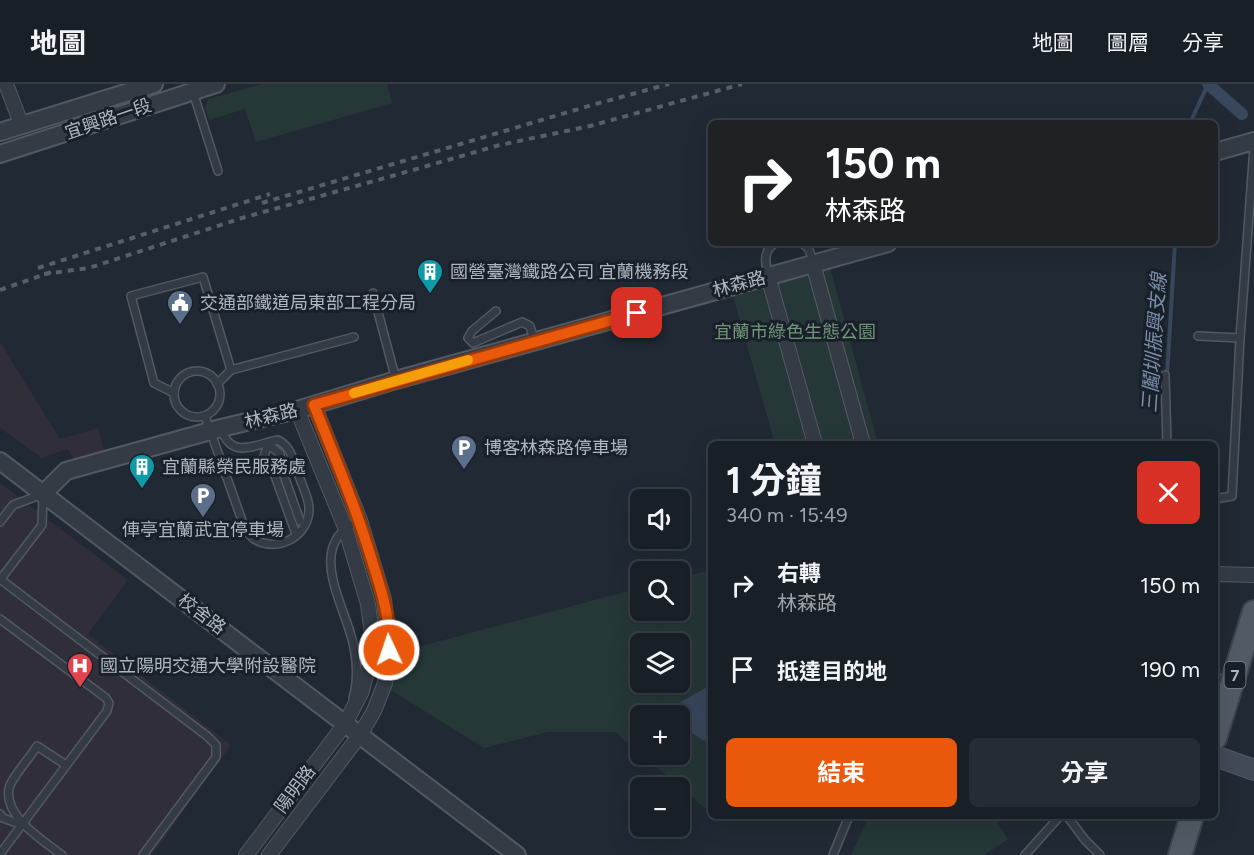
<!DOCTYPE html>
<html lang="zh-TW">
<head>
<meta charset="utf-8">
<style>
  body { margin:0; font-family:Figtree,"Noto Sans TC",sans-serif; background:#262c33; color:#f1f3f6; height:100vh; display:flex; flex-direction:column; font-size:22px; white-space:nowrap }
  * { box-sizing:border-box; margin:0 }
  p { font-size:20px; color:#9fa2a7 }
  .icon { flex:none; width:33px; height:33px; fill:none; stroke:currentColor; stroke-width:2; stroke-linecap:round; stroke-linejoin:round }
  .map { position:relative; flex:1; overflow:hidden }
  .details { position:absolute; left:708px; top:357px; width:510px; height:378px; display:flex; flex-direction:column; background:#191f27; border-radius:9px; box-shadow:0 6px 24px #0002,0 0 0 2px #373d44 }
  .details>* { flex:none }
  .guide { position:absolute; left:708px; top:36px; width:510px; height:126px; border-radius:9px; box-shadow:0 6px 24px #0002,0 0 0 2px #373d44; background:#202124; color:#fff; overflow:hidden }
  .controls { position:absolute; left:630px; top:405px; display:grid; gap:12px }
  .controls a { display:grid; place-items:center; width:60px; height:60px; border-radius:9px; background:#191f27; box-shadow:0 6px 24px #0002,0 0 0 2px #373d44; font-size:30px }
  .pin { position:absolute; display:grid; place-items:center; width:51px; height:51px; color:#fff; margin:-26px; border-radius:12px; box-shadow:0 3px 9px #0006 }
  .me { position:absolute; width:66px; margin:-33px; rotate:357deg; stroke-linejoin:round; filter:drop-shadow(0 0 4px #0008) }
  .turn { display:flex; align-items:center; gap:21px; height:126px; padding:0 18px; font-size:27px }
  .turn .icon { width:78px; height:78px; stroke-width:2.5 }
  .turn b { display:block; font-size:42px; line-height:51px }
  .round { display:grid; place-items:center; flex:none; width:63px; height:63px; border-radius:9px; background:#262c33 }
  .headline { display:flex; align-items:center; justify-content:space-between; height:102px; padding:0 18px }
  h1 { font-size:36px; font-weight:700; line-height:45px }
  .button { display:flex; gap:12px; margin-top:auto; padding:12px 18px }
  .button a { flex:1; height:69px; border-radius:9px; background:#ea580c; color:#fff; font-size:24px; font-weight:700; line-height:69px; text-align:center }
  .button a+a { background:#262c33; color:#f1f3f6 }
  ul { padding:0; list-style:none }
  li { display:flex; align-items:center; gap:18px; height:84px; padding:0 18px }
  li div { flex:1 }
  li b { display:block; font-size:22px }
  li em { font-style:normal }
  header { display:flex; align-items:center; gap:36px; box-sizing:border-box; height:84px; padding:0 30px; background:#191f27; border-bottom:2px solid #373d44 }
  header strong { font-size:28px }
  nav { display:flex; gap:33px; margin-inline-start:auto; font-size:21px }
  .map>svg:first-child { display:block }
  .medical { fill:#302e39 }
  .green { fill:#263737; fill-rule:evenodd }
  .water { fill:#38475c }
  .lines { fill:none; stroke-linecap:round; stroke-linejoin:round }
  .stream { stroke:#38475c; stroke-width:4 }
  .canal { stroke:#38475c; stroke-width:12 }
  .service-casing { stroke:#525963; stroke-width:10 }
  .minor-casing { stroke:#525963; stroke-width:16 }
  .tertiary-casing { stroke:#525963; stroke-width:20 }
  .secondary-casing { stroke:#525963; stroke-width:22 }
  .primary-casing { stroke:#3e444e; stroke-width:26 }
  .service { stroke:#343b45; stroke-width:7 }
  .minor { stroke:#343b45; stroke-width:14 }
  .tertiary { stroke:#343b45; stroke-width:16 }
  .secondary { stroke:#434a57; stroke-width:20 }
  .primary { stroke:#525a65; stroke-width:22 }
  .rail { stroke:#565f6c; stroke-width:4; stroke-dasharray:6 6; stroke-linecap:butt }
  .route-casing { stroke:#983908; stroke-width:15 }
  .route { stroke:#ea580c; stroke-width:10 }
  .slow { stroke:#f59e0b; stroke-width:10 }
  .labels { text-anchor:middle; stroke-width:6; stroke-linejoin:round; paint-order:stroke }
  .shield { fill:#1a2029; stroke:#828994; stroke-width:1.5 }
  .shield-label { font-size:16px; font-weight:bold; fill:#aeb6c2 }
  .street-label { font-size:18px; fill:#aeb6c2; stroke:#1a2029 }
  .poi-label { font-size:18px; fill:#aeb6c2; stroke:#1a2029; text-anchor:start }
  .park-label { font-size:18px; fill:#709578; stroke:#1a2029 }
  .water-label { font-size:20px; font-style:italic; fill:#798da8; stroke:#1a2029 }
</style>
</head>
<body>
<header>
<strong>地圖</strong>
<nav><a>地圖</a><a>圖層</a><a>分享</a></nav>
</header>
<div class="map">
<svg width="1254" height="771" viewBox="0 0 1254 771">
  <rect width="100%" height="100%" fill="#212934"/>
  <g class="medical">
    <polygon points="0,258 60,355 98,344 104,367 76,377 67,365 42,374 0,344"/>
    <polygon points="0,399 128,496 88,550 231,661 152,771 0,771"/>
  </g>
  <g class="green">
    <polygon points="262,0 387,0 392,19 256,58 245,25 209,36 205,23 208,15"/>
    <polygon points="830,183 878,360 775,360 732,209"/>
    <path d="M711 486V729L642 671 680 670V632H640V669L615 648H548L484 664 389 605 395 569 640 504V526H680V494ZM640 560H680V598H640Z"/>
    <polygon points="869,732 996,732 998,740 1008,755 984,771 851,771"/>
  </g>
  <polygon class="water" points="711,601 711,648 704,657 680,641 680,632 665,631 661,629"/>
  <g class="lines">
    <g class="stream">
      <polyline points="1190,39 1208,0"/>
      <polyline points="1167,293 1175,159"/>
      <polyline points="1163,360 1164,348"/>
    </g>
    <polyline class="canal" points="1208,0 1242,30"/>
    <defs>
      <g id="service">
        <polyline points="193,8 218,87"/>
        <polyline points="802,159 809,165 813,180"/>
        <path d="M768 191C765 178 763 167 775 159"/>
        <polyline points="373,209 396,296"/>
        <polyline points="496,227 472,247 468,254 473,259 522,238 530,242 534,257"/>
        <polyline points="1198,252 1240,254"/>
        <polyline points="231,286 354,253"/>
        <circle cx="197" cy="310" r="23"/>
        <polyline points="1165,291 1167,360"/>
        <polyline points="174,309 154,299 131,212 203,193 231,286 217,300"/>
        <path d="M205 332 245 445C248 448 251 453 254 455 277 469 308 453 309 426 310 414 300 398 297 386 292 374 291 363 278 356 253 361 231 376 221 344"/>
        <polyline points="1215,415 1232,412 1240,254 1254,63"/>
        <polyline points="0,438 13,421 43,410 42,441 0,496"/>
        <polyline points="296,450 275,392 266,379 264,372 267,364 272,363 280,370 281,383 300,437"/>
        <polyline points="0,495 207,652 216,661 216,673 143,771"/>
        <polyline points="0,535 106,614 109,619 107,627 0,770"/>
        <polyline points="1215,593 1230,598"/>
        <path d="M353 614C358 597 357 577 353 559 344 519 304 460 360 436"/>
        <polyline points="0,730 3,734 22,741"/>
        <polyline points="1067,732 1085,756 1100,771"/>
        <path d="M62 771C42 756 0 730 10 701 17 687 29 675 37 662L66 681"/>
        <polyline points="833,771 849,732"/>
        <polyline points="1025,771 1060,732"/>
      </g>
      <g id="minor">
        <polyline points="6,0 22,42"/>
        <polyline points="813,180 863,360"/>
        <polyline points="768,192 815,360"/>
        <polyline points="1215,490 1254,491"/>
        <polyline points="246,771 345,640 362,607 371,572 373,558 368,520 345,443 297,326"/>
        <polyline points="269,771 360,651 374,627 385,599 387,585 389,561 384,515 360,436 314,321"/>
      </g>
      <g id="tertiary">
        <polyline points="0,48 154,0"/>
        <polyline points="1215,68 1254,57"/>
        <polyline points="0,70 216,0"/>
        <polyline points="0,377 517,771"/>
        <polyline points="43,410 66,387 221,344 297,326 396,296 888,159"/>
      </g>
      <polyline id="secondary" points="1215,672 1254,686"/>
      <g id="primary">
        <polyline points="1215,654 1254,528"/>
        <polyline points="1180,771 1192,732"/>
      </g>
    </defs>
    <use href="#service" class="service-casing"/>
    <use href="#minor" class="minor-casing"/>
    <use href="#tertiary" class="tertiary-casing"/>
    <use href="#secondary" class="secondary-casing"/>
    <use href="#primary" class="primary-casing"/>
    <use href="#service" class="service"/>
    <use href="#minor" class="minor"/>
    <use href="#tertiary" class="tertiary"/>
    <use href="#secondary" class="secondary"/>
    <use href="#primary" class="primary"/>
    <g class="rail">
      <polyline points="262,119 592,21 669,0"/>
      <polyline points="38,184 270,110"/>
      <polyline points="44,190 89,184 242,134 392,92 500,61 590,42 742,0"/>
      <polyline points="0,206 51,188"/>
    </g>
  </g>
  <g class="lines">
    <defs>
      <path id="route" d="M389 566C391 537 382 508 373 480 357 426 335 374 314 321L637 229"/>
    </defs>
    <use href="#route" class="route-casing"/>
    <use href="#route" class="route"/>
    <polyline class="slow" points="354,309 468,276"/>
  </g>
  <defs>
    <symbol id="building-pin" viewBox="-11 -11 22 30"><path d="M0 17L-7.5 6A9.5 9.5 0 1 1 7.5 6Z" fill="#0f9aa8" stroke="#1a2029"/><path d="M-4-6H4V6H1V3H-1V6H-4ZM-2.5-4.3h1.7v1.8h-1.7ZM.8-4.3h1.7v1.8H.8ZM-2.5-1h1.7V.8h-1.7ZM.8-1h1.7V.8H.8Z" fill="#fff"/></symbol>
    <symbol id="civic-pin" viewBox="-11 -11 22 30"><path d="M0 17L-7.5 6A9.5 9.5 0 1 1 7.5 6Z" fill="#5c6f8a" stroke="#1a2029"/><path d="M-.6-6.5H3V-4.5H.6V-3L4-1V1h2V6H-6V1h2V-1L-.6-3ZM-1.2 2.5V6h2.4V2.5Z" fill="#fff"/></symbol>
    <symbol id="parking-pin" viewBox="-11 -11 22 30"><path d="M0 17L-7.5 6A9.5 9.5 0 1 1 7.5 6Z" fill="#5c6f8a" stroke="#1a2029"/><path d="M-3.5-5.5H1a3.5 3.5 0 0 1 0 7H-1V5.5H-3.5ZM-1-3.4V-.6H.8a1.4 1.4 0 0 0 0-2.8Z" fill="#fff"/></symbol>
    <symbol id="hospital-pin" viewBox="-11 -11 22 30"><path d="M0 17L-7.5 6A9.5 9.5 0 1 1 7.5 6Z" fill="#e0444e" stroke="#1a2029"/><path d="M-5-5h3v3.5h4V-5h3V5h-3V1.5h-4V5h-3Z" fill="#fff"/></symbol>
  </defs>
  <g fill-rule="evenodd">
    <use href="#building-pin" x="415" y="173" width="30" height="40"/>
    <use href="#civic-pin" x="165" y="204" width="30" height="40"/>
    <use href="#parking-pin" x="449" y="349" width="30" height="40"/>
    <use href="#building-pin" x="127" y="368" width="30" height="40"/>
    <use href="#parking-pin" x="188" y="397" width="30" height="40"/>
    <use href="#hospital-pin" x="65" y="567" width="30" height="40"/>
  </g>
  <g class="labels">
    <rect class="shield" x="1224.5" y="578" width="21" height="26" rx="4.5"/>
    <g class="shield-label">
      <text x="1235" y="597">7</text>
    </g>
    <g class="street-label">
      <text transform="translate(108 35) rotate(-19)" y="6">宜興路一段</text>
      <text transform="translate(739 200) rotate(-15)" y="6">林森路</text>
      <text transform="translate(271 332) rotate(-14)" y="6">林森路</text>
      <text transform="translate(202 530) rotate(37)" y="6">校舍路</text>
      <text transform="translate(295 705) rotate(-53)" y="6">陽明路</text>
    </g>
    <g class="poi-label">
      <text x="450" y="194">國營臺灣鐵路公司 宜蘭機務段</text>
      <text x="200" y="225">交通部鐵道局東部工程分局</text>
      <text x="484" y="370">博客林森路停車場</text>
      <text x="162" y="389">宜蘭縣榮民服務處</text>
      <text x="203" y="452" text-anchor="middle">俥亭宜蘭武宜停車場</text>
      <text x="100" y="588">國立陽明交通大學附設醫院</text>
    </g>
    <g class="park-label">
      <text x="795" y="254">宜蘭市綠色生態公園</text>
    </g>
    <g class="water-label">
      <text transform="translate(1154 259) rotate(-86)" y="7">三鬮圳振興支線</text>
    </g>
  </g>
</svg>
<div class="controls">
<a><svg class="icon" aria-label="sound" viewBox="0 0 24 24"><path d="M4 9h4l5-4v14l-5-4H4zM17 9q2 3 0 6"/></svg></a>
<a><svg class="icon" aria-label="search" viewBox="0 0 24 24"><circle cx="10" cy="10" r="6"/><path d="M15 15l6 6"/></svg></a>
<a><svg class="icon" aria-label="layers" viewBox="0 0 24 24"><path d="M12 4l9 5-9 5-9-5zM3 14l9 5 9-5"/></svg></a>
<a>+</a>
<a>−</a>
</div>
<div class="pin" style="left:637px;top:229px;background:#d93025"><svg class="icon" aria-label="arrive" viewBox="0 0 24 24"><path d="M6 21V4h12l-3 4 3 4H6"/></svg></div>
<svg class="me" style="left:389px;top:566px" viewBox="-20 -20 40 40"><circle r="17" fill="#ea580c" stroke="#fff" stroke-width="3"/><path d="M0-11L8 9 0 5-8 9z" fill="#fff"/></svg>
<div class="guide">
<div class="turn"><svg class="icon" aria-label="right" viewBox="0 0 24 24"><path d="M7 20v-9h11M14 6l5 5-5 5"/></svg><div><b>150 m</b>林森路</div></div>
</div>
<section class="details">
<div class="headline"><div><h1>1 分鐘</h1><p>340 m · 15:49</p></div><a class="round" style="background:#d93025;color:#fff"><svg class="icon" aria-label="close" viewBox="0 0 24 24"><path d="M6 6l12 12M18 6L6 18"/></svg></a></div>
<ul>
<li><svg class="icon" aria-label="right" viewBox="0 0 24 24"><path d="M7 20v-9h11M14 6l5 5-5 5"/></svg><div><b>右轉</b><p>林森路</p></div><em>150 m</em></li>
<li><svg class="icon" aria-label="arrive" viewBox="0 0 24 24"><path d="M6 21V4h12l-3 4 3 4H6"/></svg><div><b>抵達目的地</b></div><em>190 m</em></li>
</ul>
<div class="button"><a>結束</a><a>分享</a></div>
</section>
</div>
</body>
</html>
